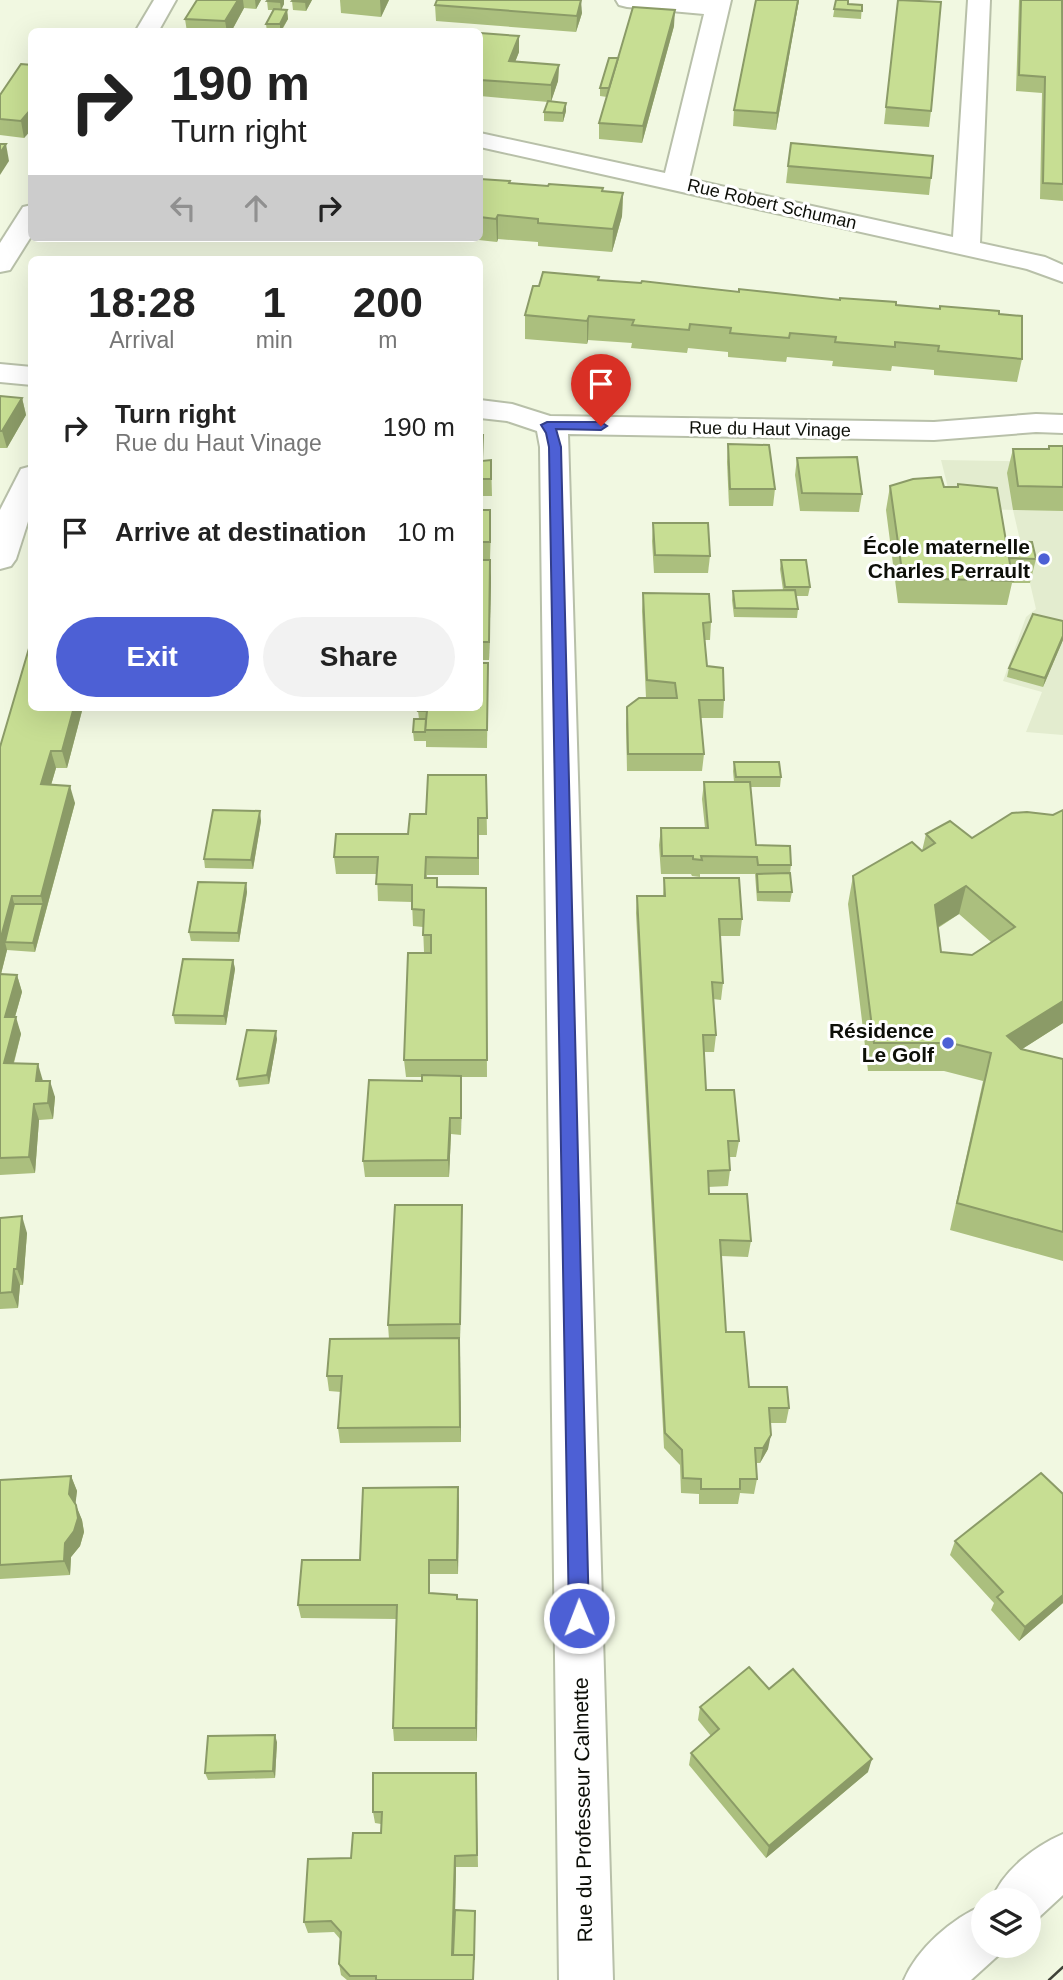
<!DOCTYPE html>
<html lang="en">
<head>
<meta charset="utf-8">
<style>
  body { margin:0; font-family:Arial,sans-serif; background:#f2f2f2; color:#222; height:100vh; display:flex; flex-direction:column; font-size:26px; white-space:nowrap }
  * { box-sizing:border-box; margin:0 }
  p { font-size:23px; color:#767676 }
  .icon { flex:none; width:38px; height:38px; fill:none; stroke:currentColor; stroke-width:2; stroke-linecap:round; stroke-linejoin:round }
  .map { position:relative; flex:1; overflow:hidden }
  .details { position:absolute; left:28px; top:256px; width:455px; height:455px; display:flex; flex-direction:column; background:#fff; border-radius:10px; box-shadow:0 7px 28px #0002 }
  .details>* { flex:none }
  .guide { position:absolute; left:28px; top:28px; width:455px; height:214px; border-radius:10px; box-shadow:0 7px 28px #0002; background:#fff; color:#222; overflow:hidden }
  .tools { position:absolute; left:971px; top:1888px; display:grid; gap:14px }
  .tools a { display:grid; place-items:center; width:70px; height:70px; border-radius:50%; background:#fff; box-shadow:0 7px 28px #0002; font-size:35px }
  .pin { position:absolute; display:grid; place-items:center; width:60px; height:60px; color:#fff; margin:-72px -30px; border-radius:50% 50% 50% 0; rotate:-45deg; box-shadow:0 0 7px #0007 }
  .pin .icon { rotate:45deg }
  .me { position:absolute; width:77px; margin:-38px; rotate:359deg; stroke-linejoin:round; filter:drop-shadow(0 0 5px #0008) }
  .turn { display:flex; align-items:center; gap:24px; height:147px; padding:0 28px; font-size:32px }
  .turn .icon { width:91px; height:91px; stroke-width:2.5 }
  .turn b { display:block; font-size:49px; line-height:60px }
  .lanes { display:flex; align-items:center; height:66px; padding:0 28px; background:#0003; justify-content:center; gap:35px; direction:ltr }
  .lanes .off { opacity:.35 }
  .eta { display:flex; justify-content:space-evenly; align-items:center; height:119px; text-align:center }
  .eta b { font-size:42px; font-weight:800; line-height:49px }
  .primary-button { display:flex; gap:14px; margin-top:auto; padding:14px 28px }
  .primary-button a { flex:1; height:80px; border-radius:42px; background:#4d60d5; color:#fff; font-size:28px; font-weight:800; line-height:80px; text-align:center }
  .primary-button a+a { background:#f2f2f2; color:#222 }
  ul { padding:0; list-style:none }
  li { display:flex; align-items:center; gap:21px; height:105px; padding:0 28px }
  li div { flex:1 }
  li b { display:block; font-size:26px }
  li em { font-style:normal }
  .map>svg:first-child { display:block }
  .built { fill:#e3eccf }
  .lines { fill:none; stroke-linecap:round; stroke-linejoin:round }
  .minor-casing { stroke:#b8c0a9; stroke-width:4 }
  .minor { fill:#fff; fill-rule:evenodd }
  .tram { stroke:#3f4238; stroke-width:2.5 }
  .wall { fill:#abbf7e; fill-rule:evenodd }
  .shaded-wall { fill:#8b9b67 }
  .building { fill:#c7de93; stroke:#8b9b67; stroke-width:2; fill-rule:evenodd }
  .route { fill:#4d60d5; stroke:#323e8a; stroke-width:2 }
  .poi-dot { fill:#4d60d5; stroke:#fff; stroke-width:2.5 }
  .labels { text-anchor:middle; stroke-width:6; stroke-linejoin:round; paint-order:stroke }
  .far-street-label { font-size:18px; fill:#0d0f08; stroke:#fff }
  .poi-label { font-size:21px; font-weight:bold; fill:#0d0f08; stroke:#fff; text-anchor:end }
  .street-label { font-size:21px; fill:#0d0f08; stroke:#fff }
</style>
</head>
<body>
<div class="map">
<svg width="1063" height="1980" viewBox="0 0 1063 1980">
  <rect width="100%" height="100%" fill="#f1f8e1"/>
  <polygon class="built" points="941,460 1063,462 1063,735 1026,732 1042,692 1003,681 1026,617 1036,609 1013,510 953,508"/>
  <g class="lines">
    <defs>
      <g id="minor">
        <polygon points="154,0 176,0 158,32 135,32"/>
        <polygon points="616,0 731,0 689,179 953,237 968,0 990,0 980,243 1045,257 1063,265 1063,282 1027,269 480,147 480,133 665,173 704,14 627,7 619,5"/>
        <polygon points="32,205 32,235 10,270 0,272 0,243 23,207"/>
        <polygon points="0,364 32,367 32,385 0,382"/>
        <polygon points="480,400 512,404 550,416 934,422 1036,414 1063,415 1063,433 1036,432 934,440 568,434 613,1980 559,1980 540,447 537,431 507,421 480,418"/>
        <polygon points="32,466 32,509 16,559 11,566 0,569 0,510 21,469"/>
        <path d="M1063 1834V1895L1037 1919 1029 1922V1900H992C1002 1871 1035 1846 1063 1834Z"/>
        <path d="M984 1905V1946H1005L1003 1951 971 1980H904C917 1949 952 1918 984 1905Z"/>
      </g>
    </defs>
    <use href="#minor" class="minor-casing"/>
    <use href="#minor" class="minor"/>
    <polyline class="tram" points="1049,1980 1063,1967"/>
  </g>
  <g class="wall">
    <polygon points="197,0 261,0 256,9 244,8 231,32 187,32 185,19"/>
    <polygon points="284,0 284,4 281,10 287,10 288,19 281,32 267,32 266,24 273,10 268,10 267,1"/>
    <polygon points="312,0 306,11 293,10 292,1"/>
    <polygon points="340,0 389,0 381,17 341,13"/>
    <polygon points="756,0 799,0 776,130 733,126 734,110"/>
    <polygon points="836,0 848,4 862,5 861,19 833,17"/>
    <polygon points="898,0 931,111 929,127 884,124"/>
    <polygon points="1019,0 1062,0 1063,201 1040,199 1042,93 1016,91"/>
    <polygon points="435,5 582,13 576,32 436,21"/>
    <polygon points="674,26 642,143 599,139 599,123 607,97 600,96 600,88 618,58"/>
    <polygon points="480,33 519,52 515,62 559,65 558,81 551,101 566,111 563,122 544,121 544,112 548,102 480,96"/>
    <polygon points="32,65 32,129 24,138 0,135 0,95"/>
    <polygon points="788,166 931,178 929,195 786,183"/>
    <polygon points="480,179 510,183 548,186 603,188 603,191 623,193 622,216 612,252 538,246 538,242 498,239 497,242 460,238 480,238"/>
    <polygon points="599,280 999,314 1022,359 1017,382 934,375 934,370 892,366 891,371 832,366 833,361 787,357 786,362 728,357 728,352 688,348 687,353 631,348 632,343 588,340 587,344 525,339 525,315 539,286"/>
    <polygon points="0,396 22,398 26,415 7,448 0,448"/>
    <polygon points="480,435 483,461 491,460 492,496 480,496"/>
    <polygon points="728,444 775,489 773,506 729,506 727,462"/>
    <polygon points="1049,446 1063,446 1063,511 1013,510 1007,473 1013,449 1048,449"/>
    <polygon points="797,458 862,494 859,512 800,511 795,475"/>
    <polygon points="890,486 944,487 1006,541 1036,559 1030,583 1012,583 1007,605 898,603 886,510"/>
    <polygon points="480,510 491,528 490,559 480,559"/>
    <polygon points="653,523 710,556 708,573 654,573 652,541"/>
    <polygon points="480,560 491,577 489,660 480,660"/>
    <polygon points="781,560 810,587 808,596 796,596 798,609 797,618 734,617 732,600 733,591 783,590 780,569"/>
    <polygon points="643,593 711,622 710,640 705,640 707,666 724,700 723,718 701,718 704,754 702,771 627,771 626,724 627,707 646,698 642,611"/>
    <polygon points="1063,621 1063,640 1043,687 1007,677 1009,668"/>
    <polygon points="488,681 487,748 426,747 426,741 414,741 413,732 419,719 418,711"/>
    <polygon points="32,707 83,707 67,768 56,768 51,785 75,803 35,952 7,950 1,974 17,975 22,992 15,1017 21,1034 14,1063 43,1081 55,1097 53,1119 39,1120 35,1173 0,1175 0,747"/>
    <polygon points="734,762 781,777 780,787 750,787 756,845 791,865 790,873 792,892 790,902 757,901 755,874 700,874 700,877 692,876 691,874 661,874 659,845 661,828 705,828 702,799 704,782 734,782 733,771"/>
    <polygon points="486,775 487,835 479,835 479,875 427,875 427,878 437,878 438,887 486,888 487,1077 461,1077 461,1135 451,1134 449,1177 365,1177 363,1161 422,1081 422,1077 406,1077 404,1060 431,952 424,952 423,927 413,926 412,902 378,901 377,874 336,874 334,857 408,834 426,814"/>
    <path d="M1063 810V1023L1022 1049 1063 1059V1261L950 1230 983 1081 944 1071H868L848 904 853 876 922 851 926 834 972 838 1053 815ZM959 914 991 942 972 955 941 952 938 928Z"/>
    <polygon points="261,821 253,869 205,868 204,859"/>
    <polygon points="664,878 742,919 740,936 720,936 723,983 721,1000 713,999 716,1035 714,1052 704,1052 706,1090 739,1141 736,1157 729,1157 730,1170 728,1186 708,1187 709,1194 751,1241 748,1257 721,1256 726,1332 749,1387 789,1408 786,1423 770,1423 768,1449 760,1463 756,1463 757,1479 754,1494 740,1493 738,1504 699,1504 699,1494 681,1493 680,1465 664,1448 636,913 637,896 663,896"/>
    <polygon points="246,883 247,892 239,942 191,941 189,932"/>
    <polygon points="233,960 235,969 226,1025 175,1024 173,1015"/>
    <polygon points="277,1039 269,1084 239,1087 237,1079"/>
    <polygon points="462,1205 462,1221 460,1340 459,1340 461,1442 340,1443 338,1428 341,1392 329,1391 327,1376 389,1339 388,1325"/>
    <polygon points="0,1218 27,1233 23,1285 20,1285 18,1308 0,1309"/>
    <polygon points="71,1476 77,1491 75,1504 82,1520 84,1532 80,1546 71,1557 70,1575 0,1579 0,1480"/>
    <polygon points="1063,1494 1063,1603 1019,1641 991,1610 994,1603 950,1555 955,1541"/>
    <polygon points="459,1501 458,1574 430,1574 430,1593 457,1599 477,1600 477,1741 394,1741 393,1728 396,1619 301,1618 298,1605 360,1560"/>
    <polygon points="769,1689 868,1772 766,1858 689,1765 691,1753 711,1736 698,1720 700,1707"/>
    <polygon points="277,1742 275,1778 208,1780 205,1773"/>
    <polygon points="476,1773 478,1867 456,1867 455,1910 474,1980 347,1980 341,1975 339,1964 340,1939 334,1932 308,1933 304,1922 351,1858 381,1833 381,1824 375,1823 373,1812"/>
  </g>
  <g class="shaded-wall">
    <polygon points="238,0 243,0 244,8 231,32 227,32 225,21"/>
    <polygon points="255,0 261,0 256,9"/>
    <polygon points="281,0 284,0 284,4 281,10 280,2"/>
    <polygon points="307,0 312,0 306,11 305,2"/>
    <polygon points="380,0 389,0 381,17"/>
    <polygon points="581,0 582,13 576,32 577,16"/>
    <polygon points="798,0 799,0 776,130 777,113"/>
    <polygon points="287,10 288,19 280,32 280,24"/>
    <polygon points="675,10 674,26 642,143 643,126"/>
    <polygon points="519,36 519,52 509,77 509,61"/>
    <polygon points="559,65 558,81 551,102 551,85"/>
    <polygon points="566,103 566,111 563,122 563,113"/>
    <polygon points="32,108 32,129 24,138 21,121"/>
    <polygon points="6,144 9,161 0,175 0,153"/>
    <polygon points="623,193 622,216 612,252 613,229"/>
    <polygon points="498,215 498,239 497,242 496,219"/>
    <polygon points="589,316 588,340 587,344 587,321"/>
    <polygon points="22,398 26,415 7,448 2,431"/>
    <polygon points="490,560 491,577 489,660 489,642"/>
    <polygon points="1063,636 1063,640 1043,687 1045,678"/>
    <polygon points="74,707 83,707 67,768 62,751"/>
    <polygon points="51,751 56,768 46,802 41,784"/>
    <polygon points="70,786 75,803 45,914 41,896"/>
    <polygon points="260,811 261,821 253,869 251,860"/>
    <polygon points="246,883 247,892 239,942 238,933"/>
    <polygon points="966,886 959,914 928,933 935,905"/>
    <polygon points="12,896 17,913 5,942 7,950 0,978 0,941"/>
    <polygon points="43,904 45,914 35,952 33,943"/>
    <polygon points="233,960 235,969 226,1025 224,1016"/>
    <polygon points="17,975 22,992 10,1034 5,1017"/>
    <polygon points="1063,1001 1063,1023 999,1064 1007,1036"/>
    <polygon points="16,1017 21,1034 9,1080 4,1063"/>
    <polygon points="276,1031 277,1039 269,1084 267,1075"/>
    <polygon points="38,1064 43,1081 36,1081"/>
    <polygon points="461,1076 462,1092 461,1135"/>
    <polygon points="50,1081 55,1097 53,1119 48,1103"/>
    <polygon points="34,1104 39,1120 35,1173 29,1157"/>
    <polygon points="450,1118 451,1134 449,1177 448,1160"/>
    <polygon points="462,1205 462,1221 460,1340 460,1324"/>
    <polygon points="22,1216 27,1233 23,1285 17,1269"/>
    <polygon points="14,1269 20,1285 18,1308 12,1292"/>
    <polygon points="459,1338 460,1354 461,1442 460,1427"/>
    <polygon points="771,1435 768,1449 760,1463 763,1448"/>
    <polygon points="71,1476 77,1491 75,1508 69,1494"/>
    <polygon points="458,1487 459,1501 458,1574 457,1560"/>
    <polygon points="76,1505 82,1520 84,1532 80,1546 71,1557 70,1575 64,1561 65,1543"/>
    <polygon points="429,1560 430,1574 430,1607 429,1593"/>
    <polygon points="1063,1595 1063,1603 1019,1641 1025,1627"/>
    <polygon points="477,1600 478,1613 477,1741 476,1728"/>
    <polygon points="275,1735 277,1742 275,1778 273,1771"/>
    <polygon points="872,1759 868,1772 766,1858 769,1846"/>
    <polygon points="455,1856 456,1867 454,1960 452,1955"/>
  </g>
  <g class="building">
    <polygon points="197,0 238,0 225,21 185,19"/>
    <polygon points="268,0 281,0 280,2 267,1"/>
    <polygon points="293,0 307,0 305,2 292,1"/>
    <polygon points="437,0 581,0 577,16 435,5"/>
    <polygon points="756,0 798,0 777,113 734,110"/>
    <polygon points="836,0 848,0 848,4 862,5 862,11 834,9"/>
    <polygon points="898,0 941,2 931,111 886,107"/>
    <polygon points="1021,0 1062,0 1063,184 1043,183 1045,77 1019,75"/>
    <polygon points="633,7 675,10 643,126 599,123"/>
    <polygon points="274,9 287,10 280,24 266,24"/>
    <polygon points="480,33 519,36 509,61 559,65 551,85 480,80"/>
    <polygon points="609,58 618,58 609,88 600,88"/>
    <polygon points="21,64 32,65 32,108 21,121 0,119 0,95"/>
    <polygon points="548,101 566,103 563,113 544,112"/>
    <polygon points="791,143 933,156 931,178 788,166"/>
    <polygon points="0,144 6,144 0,153"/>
    <polygon points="480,179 510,181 509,183 548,186 549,184 603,188 602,191 623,193 613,229 538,223 538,219 498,215 496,219 480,217"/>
    <polygon points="543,272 599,277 598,280 641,283 642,281 739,292 739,289 840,300 840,298 896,302 896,305 940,309 940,306 999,311 999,314 1022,316 1022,359 938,351 939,346 895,342 895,347 835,342 836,337 790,333 789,338 730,333 731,328 690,324 689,330 632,325 634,320 589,316 587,321 525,315 533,286 539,286"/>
    <polygon points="0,396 22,398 2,431 0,431"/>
    <polygon points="480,435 483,435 482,461 491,460 491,479 480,479"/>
    <polygon points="728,444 769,445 775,489 730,489"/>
    <polygon points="1049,446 1063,446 1063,487 1018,486 1013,449 1049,449"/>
    <polygon points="857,457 862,494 802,493 797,458"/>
    <polygon points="941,477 944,487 958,487 958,484 997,488 1006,541 1032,542 1036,559 1009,558 1013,581 903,578 890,486 913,479"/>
    <rect x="480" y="510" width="10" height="32"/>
    <polygon points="653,523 708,523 710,556 655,555"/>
    <polygon points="480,560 490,560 489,642 480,642"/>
    <polygon points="781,560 806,560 810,587 785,587"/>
    <polygon points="795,590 798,609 735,608 733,591"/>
    <polygon points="643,593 709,594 711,622 703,623 707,666 723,668 724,700 699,700 704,754 628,754 627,707 639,698 677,698 675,683 647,680"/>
    <polygon points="1033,614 1063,621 1063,636 1045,678 1009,668"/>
    <polygon points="32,638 32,707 74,707 62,751 51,751 41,784 70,786 41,896 12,896 0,941 0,747"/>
    <polygon points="480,663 488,663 487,730 425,730 427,711 418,711 419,707 480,707"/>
    <polygon points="414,719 426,719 425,732 413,732"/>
    <polygon points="734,762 779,762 781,777 736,777"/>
    <polygon points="428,775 486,775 487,818 478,818 478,858 426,857 425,878 437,878 437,887 486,888 487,1060 404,1060 408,953 431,953 431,935 423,935 424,910 412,909 412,885 376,884 378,857 334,857 336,834 408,834 410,814 426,814"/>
    <polygon points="704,782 750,782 756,845 790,846 791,865 758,865 757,857 701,856 702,860 693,859 693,856 662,856 661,828 708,828"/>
    <polygon points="213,810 260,811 251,860 204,859"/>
    <path d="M1063 810V1001L1007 1036 1021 1049 1063 1059V1232L957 1203 991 1053 951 1043H874L853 876 912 842 922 851 935 843 926 834 950 821 972 838 1012 813 1027 812 1053 815ZM966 886 1015 927 972 955 941 952 935 905Z"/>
    <polygon points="790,873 792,892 758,892 757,874"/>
    <polygon points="664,878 739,878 742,919 719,919 723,983 712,982 716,1035 703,1035 706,1090 734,1090 739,1141 728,1141 730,1170 708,1171 709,1194 747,1194 751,1241 720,1240 726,1332 744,1332 749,1387 787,1387 789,1408 769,1408 771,1435 763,1448 755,1448 757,1479 740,1479 740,1489 701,1489 701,1479 683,1478 682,1450 665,1433 637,896 665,896"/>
    <polygon points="198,882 246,883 238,933 189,932"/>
    <polygon points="14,904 43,904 33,943 5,942"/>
    <polygon points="183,959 233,960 224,1016 173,1015"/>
    <polygon points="0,974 17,975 5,1017 16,1017 4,1063 38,1064 36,1081 50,1081 48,1103 34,1104 29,1157 0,1158"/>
    <polygon points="247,1030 276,1031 267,1075 237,1079"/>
    <polygon points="422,1075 461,1076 461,1118 450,1118 448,1160 363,1161 369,1080 422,1081"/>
    <polygon points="395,1205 462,1205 460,1324 388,1325"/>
    <polygon points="22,1216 17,1269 14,1269 12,1292 0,1293 0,1218"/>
    <polygon points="459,1338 460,1427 338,1428 342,1376 327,1376 330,1339"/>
    <polygon points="1041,1473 1063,1494 1063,1595 1025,1627 997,1597 1003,1592 955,1541"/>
    <polygon points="71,1476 69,1494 76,1505 78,1518 74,1531 65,1543 64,1561 0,1565 0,1480"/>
    <polygon points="458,1487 457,1560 429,1560 429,1593 457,1595 457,1599 477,1600 476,1728 393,1728 397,1605 298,1605 302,1560 360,1560 363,1488"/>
    <polygon points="749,1667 769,1689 793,1669 872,1759 769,1846 691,1753 719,1729 700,1707"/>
    <polygon points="275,1735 273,1771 205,1773 208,1736"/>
    <polygon points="373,1773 476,1773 477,1855 455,1856 452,1955 474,1955 473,1980 376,1980 376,1976 350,1976 339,1964 341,1932 331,1921 304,1922 308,1859 351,1858 353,1833 381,1833 382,1812 373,1812"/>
    <polygon points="455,1910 475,1911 474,1960 474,1955 453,1955"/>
  </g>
  <polygon class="route" points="547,422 601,422 607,426 601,430 556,429 561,447 589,1618 586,1625 579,1627 572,1625 569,1618 549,447 546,433 541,425"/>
  <g class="poi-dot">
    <circle cx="1044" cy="559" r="7"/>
    <circle cx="948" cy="1043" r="7"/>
  </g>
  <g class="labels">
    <g class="far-street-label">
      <text transform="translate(772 204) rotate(13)" y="6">Rue Robert Schuman</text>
      <text transform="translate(770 429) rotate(1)" y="6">Rue du Haut Vinage</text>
    </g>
    <g class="poi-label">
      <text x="1030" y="554">École maternelle<tspan x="1030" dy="24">Charles Perrault</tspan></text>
      <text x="934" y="1038">Résidence<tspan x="934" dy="24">Le Golf</tspan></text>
    </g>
    <g class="street-label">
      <text transform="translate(583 1810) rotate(-91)" y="7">Rue du Professeur Calmette</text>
    </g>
  </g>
</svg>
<div class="tools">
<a><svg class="icon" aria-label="layers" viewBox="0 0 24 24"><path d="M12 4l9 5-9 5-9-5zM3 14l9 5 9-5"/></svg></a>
</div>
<div class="pin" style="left:601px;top:426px;background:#d93025"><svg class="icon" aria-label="arrive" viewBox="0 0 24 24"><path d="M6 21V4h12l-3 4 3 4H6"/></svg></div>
<svg class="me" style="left:579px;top:1618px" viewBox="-20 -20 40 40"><circle r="17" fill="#4d60d5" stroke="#fff" stroke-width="3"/><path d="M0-11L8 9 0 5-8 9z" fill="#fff"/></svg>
<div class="guide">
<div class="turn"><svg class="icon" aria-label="right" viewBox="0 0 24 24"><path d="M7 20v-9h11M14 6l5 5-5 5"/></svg><div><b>190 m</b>Turn right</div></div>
<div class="lanes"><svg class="icon off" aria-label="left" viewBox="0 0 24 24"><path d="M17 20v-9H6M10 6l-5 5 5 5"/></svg><svg class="icon off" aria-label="ahead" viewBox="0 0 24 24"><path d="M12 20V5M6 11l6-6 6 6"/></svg><svg class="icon" aria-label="right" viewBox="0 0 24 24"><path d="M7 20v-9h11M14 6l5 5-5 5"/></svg></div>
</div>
<section class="details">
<div class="eta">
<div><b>18:28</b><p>Arrival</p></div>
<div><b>1</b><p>min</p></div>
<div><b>200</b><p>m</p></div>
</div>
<ul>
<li><svg class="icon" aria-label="right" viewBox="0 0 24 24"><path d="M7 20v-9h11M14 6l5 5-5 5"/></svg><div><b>Turn right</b><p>Rue du Haut Vinage</p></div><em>190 m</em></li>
<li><svg class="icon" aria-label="arrive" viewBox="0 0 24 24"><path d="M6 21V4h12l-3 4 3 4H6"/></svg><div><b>Arrive at destination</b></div><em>10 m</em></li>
</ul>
<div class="primary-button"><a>Exit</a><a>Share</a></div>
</section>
</div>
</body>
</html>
